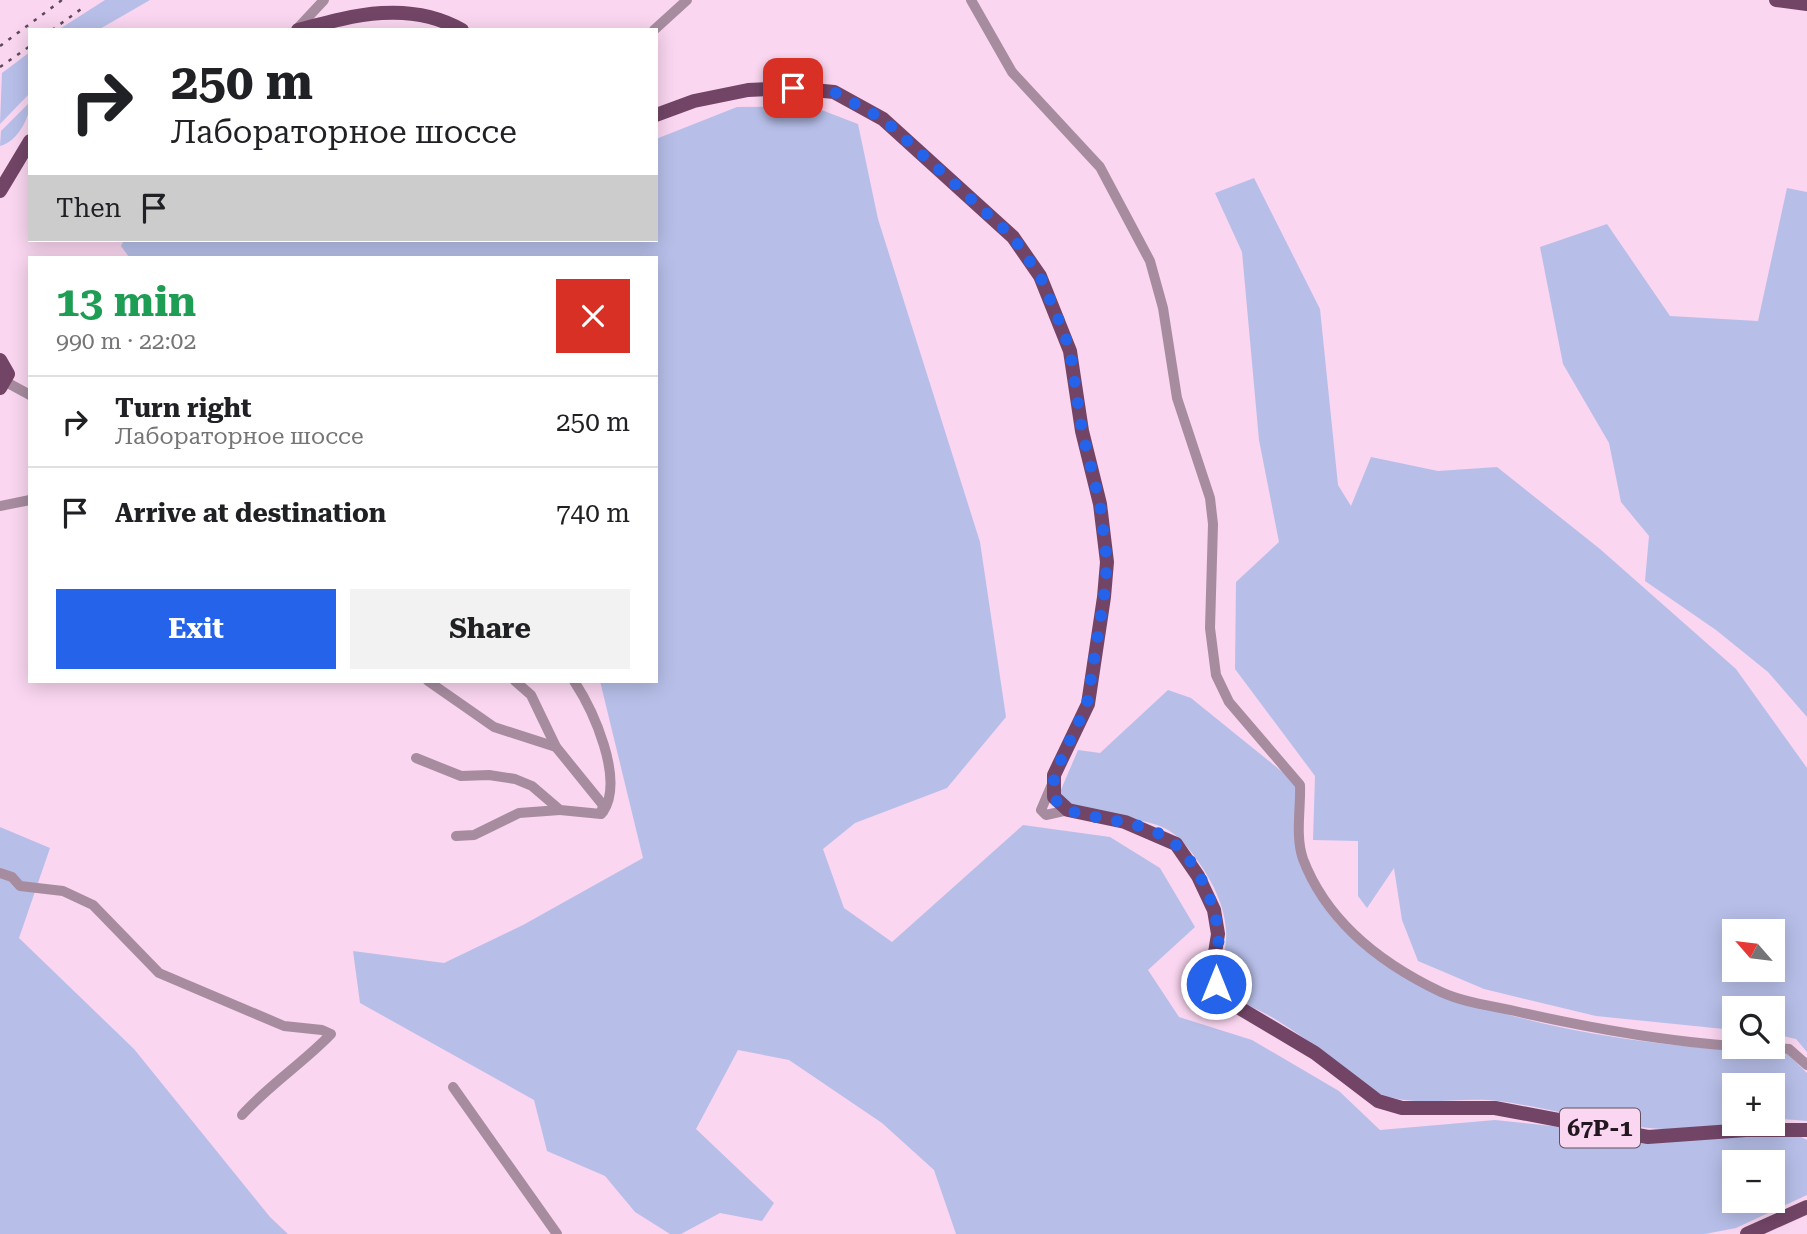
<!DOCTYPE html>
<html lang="en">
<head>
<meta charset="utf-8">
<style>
  body { margin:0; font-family:"Roboto Serif",serif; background:#f2f2f2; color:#202124; height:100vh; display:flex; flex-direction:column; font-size:26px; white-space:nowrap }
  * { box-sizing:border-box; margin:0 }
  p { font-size:23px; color:#757577 }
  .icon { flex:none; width:38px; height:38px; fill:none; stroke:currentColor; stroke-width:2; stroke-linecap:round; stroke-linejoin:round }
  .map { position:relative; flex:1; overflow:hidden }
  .sheet { position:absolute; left:28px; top:256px; width:630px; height:427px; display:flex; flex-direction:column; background:#fff; border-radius:0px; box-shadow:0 4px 18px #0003 }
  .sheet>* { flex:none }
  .hud { position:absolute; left:28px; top:28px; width:630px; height:214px; border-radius:0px; box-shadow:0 4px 18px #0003; background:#fff; color:#202124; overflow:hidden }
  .needle { width:46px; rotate:298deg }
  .tools { position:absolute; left:1722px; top:919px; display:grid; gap:14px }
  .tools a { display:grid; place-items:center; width:63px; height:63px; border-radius:0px; background:#fff; box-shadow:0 4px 18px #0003; font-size:35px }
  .pin { position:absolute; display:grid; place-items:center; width:60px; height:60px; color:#fff; margin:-30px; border-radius:14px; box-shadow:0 4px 10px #0006 }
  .me { position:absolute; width:77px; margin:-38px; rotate:0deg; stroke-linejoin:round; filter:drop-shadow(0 0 5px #0008) }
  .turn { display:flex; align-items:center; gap:24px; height:147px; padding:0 28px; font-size:32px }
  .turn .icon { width:91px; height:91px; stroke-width:2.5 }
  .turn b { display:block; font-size:49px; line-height:60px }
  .then { display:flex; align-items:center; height:66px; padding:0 28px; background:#0003; gap:14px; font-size:26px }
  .round { display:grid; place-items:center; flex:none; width:74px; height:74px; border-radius:0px; background:#f2f2f2 }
  .head { display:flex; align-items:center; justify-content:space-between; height:119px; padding:0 28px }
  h1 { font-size:42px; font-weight:700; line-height:52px; color:#1e9e55 }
  .action { display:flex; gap:14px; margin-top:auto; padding:14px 28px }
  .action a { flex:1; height:80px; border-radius:0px; background:#2563eb; color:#fff; font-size:28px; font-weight:700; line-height:80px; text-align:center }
  .action a+a { background:#f2f2f2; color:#202124 }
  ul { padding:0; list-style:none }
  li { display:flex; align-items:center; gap:21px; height:91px; padding:0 28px; border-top:2px solid #e0e0e0 }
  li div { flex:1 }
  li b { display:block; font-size:26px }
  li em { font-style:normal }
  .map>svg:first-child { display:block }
  .green { fill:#b7bfe9; fill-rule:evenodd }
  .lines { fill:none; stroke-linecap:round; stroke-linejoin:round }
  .minor { stroke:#a78c9f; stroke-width:10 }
  .major { stroke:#724567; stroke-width:14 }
  .rail { stroke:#5d4a58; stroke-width:2.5; stroke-dasharray:3.5 7; stroke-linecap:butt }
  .route { stroke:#2563eb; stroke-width:12; stroke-dasharray:0 21.6 }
  .labels { text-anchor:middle; stroke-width:5; stroke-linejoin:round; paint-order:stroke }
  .shield { fill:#fad6f0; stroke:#63505e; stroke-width:2 }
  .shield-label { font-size:23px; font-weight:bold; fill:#22161f }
</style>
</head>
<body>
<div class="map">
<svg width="1807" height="1234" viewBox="0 0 1807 1234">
  <rect width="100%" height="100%" fill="#fad6f0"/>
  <g class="green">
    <polygon points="105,0 150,0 98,30 58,30"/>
    <polygon points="30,52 30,93 0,124 2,73"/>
    <path d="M30 102C30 118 17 142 0 146L1 131Z"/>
    <path d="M811 106 858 124 878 219 980 542 1006 717 947 788 855 823 823 849 844 908 892 942 1023 825 1110 837 1160 868 1195 927 1148 970 1179 1017 1252 1040 1339 1091 1380 1130 1495 1120 1653 1137 1783 1128 1807 1140V1195L1736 1228 1705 1234H956L934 1170 882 1123 789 1060 738 1050 696 1129 774 1203 762 1221 720 1213 681 1234H670L635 1212 605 1176 547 1151 534 1100 360 1003 353 951 444 963 523 925 643 858 600 681H656V257H129L121 246 124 240H656V139L737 107ZM1734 1162H1773V1200H1734Z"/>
    <path d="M1254 178 1320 309 1338 485 1351 506 1371 457 1438 471 1497 467 1600 549 1736 669 1807 768V1052L1796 1039 1773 1034V1008H1734V1030L1596 1016 1484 989 1418 961 1402 920 1394 868 1367 908 1358 896V841L1313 840 1315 776 1235 669 1236 582 1279 542 1259 440 1242 252 1215 193ZM1734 931H1773V970H1734Z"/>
    <polygon points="1787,188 1807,192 1807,717 1768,672 1716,630 1645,581 1649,536 1621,502 1609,443 1563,364 1540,247 1607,224 1670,316 1758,321"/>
    <path d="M1168 690 1191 698 1296 783C1299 808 1301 863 1310 883 1374 1023 1653 1047 1788 1054L1807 1073V1121L1773 1118V1085H1734V1123C1654 1143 1578 1112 1499 1101 1461 1096 1420 1108 1383 1095 1364 1088 1348 1071 1332 1058 1314 1044 1295 1032 1275 1019 1261 1010 1241 1005 1231 991 1216 971 1228 952 1226 930 1224 897 1203 865 1182 841 1148 804 1080 831 1060 792L1078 750 1100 753Z"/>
    <polygon points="0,827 50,848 19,938 134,1049 270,1217 288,1234 0,1234"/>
  </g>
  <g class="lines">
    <g class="minor">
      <path d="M971 0 1012 72 1100 167 1150 261 1163 308 1177 398 1210 498 1213 524 1210 628 1216 675 1229 702 1300 785C1301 808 1295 836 1303 859 1327 922 1382 964 1441 992 1465 1003 1494 1006 1519 1012 1590 1028 1661 1041 1734 1046"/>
      <polyline points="297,29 324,0"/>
      <polyline points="654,30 687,0"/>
      <polyline points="6,382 30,395"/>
      <polyline points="0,506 30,500"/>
      <polyline points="428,681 494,727 556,747"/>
      <path d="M574 681C593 710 625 779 603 812"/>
      <polyline points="416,758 461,776 489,775 515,779 532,786 560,810 601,814 603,805 556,747 531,695 515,681"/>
      <polyline points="1053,782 1041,810 1046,815 1068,810"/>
      <polyline points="456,836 474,835 519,813 560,810"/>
      <path d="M0 873 12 877 20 886 63 891 93 905 159 973 284 1026 322 1030 331 1034C303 1063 269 1085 242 1115"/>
      <polyline points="1741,1046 1789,1049 1807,1065"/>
      <polyline points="453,1087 557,1234"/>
    </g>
    <g class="major">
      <polyline points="1776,0 1807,4"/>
      <path d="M298 30C354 15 409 0 462 30"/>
      <polyline points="656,115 694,101 748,90 793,88 834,92 883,119 1013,237 1040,276 1070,351 1082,431 1100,504 1107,562 1104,597 1088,704 1054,775 1054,797 1068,810 1125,822 1176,844 1198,876 1214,910 1218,934 1214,959 1216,984 1226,1000 1315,1053 1378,1101 1402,1108 1495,1108 1648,1137 1746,1130 1807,1130"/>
      <polyline points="0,191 30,141"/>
      <polyline points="0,360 8,374 0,388"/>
      <polyline points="1747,1234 1807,1207"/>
    </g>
    <g class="rail">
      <polyline points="52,30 84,7"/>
      <polyline points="0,46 62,0"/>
      <polyline points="0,67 30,46"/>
    </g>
  </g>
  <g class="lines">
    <path class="route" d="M793 88 834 92 883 119 1013 237 1040 276 1063 330 1070 351 1082 431 1100 504 1107 562 1104 597 1087 704 1054 775V797C1062 812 1080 814 1096 817 1121 822 1156 826 1176 845 1198 865 1214 901 1218 930 1220 947 1215 966 1216 984"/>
  </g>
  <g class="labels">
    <rect class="shield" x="1560" y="1108.5" width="80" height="39" rx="5"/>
    <g class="shield-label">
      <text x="1600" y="1136">67Р-1</text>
    </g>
  </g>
</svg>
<div class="tools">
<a><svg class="needle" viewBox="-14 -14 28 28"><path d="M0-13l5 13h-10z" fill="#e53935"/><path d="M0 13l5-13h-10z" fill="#757577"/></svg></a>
<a><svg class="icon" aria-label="search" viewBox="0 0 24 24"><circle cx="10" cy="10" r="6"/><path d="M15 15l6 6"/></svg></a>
<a>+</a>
<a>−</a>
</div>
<div class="pin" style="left:793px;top:88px;background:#d93025"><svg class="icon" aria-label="arrive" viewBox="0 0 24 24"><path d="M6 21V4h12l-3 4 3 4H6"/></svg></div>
<svg class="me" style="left:1216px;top:984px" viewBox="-20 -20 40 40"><circle r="17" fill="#2563eb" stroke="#fff" stroke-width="3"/><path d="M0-11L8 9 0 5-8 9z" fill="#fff"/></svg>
<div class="hud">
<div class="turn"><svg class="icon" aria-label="right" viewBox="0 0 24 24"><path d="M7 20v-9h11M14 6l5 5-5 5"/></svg><div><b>250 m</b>Лабораторное шоссе</div></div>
<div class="then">Then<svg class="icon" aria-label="arrive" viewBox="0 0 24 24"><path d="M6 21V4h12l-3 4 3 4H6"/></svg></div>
</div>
<section class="sheet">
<div class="head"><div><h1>13 min</h1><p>990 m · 22:02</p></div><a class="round" style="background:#d93025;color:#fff"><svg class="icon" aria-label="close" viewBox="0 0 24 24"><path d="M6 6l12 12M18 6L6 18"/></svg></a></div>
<ul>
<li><svg class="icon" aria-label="right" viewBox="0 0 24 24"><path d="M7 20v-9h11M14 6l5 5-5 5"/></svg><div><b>Turn right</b><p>Лабораторное шоссе</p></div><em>250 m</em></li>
<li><svg class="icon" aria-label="arrive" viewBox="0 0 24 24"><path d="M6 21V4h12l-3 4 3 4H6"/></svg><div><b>Arrive at destination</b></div><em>740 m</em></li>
</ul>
<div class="action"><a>Exit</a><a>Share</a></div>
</section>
</div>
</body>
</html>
